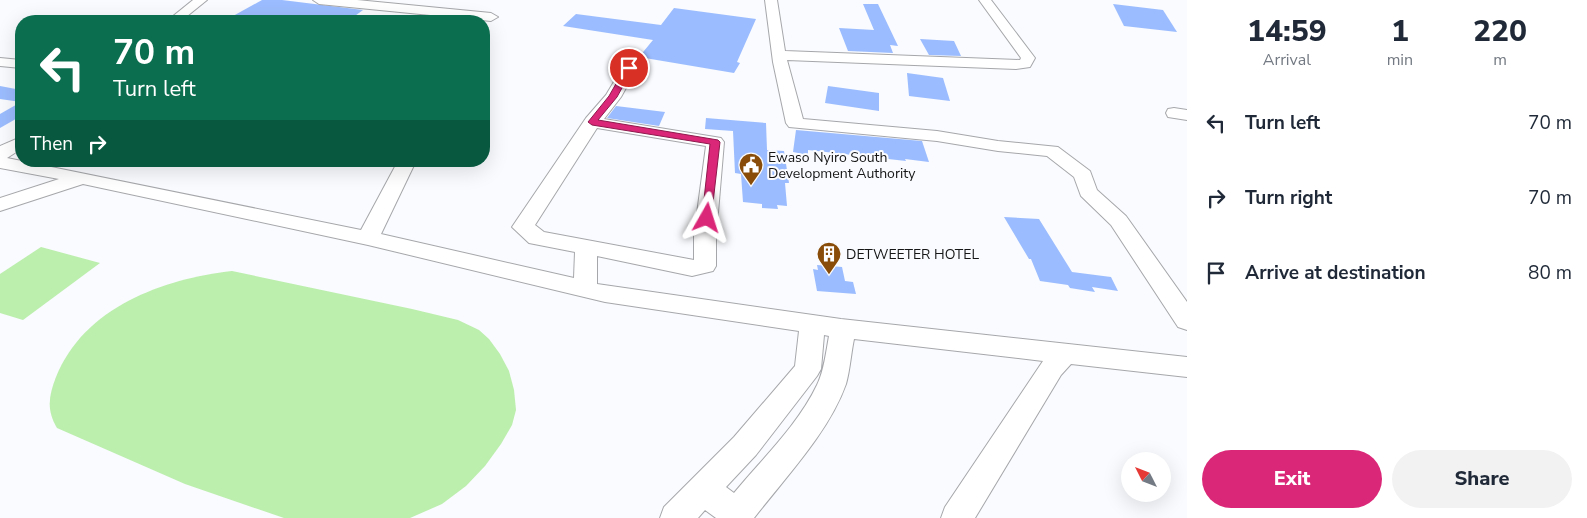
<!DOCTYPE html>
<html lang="en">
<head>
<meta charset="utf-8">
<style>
  body { margin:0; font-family:"Nunito Sans",sans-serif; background:#f2f2f3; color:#1f2937; height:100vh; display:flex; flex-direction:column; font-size:19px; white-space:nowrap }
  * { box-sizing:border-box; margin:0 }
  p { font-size:16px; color:#747a83 }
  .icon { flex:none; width:28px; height:28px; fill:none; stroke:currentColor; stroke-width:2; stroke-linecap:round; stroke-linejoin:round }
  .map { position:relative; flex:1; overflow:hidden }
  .side { display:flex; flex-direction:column; background:#fff; width:400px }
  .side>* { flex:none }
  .guide { position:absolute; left:15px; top:15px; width:475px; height:152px; border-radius:20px; box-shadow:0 5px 20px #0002; background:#0b6e4f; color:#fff; overflow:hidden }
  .needle { width:32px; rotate:312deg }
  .buttons { position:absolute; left:1121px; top:452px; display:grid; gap:10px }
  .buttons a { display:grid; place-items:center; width:50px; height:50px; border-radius:50%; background:#fff; box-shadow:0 5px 20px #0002; font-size:25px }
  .pin { position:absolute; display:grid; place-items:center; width:42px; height:42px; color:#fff; margin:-21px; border:2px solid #fff; border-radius:50%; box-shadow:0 1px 5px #0007 }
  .me { position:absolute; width:55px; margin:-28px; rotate:6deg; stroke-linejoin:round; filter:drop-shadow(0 0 4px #0008) }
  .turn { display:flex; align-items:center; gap:18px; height:105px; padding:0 15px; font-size:22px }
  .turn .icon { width:65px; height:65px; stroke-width:2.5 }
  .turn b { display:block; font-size:35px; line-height:42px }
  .then { display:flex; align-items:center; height:48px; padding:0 15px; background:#0003; gap:10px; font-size:19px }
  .eta { display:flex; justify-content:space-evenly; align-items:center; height:85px; text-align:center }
  .eta b { font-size:30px; font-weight:800; line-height:35px }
  .primary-button { display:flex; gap:10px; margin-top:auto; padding:10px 15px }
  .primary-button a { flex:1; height:58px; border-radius:30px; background:#db2777; color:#fff; font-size:20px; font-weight:800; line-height:58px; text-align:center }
  .primary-button a+a { background:#f2f2f3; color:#1f2937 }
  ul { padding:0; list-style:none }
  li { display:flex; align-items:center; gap:15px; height:75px; padding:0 15px }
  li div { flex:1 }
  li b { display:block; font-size:19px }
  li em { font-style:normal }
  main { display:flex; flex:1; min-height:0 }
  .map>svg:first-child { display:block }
  .green { fill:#bceead }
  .building { fill:#9bbcfe }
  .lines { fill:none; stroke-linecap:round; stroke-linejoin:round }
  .minor-casing { stroke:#a6a7aa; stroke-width:2 }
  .minor { fill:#fff; fill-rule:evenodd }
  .route { fill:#db2777; stroke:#8e194d }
  .labels { text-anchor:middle; stroke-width:4; stroke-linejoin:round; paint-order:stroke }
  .poi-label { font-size:14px; fill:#161617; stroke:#f9fbfe; text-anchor:start }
</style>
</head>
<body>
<main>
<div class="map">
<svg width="1187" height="518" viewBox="0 0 1187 518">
  <rect width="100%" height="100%" fill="#f9fbfe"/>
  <g class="green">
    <polygon points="41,247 100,263 23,320 0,313 0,274"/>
    <path d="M232 271 412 309 458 320 479 330 489 339 500 354 509 371 514 390 516 410 512 425 501 444 485 466 466 486 442 504 410 518H284L185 484 57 428C46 410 49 395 56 377 84 307 163 279 232 271Z"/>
  </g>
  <g class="building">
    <polygon points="262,0 282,0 363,10 348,21 224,21"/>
    <polygon points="863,4 878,4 898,46 890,45 893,53 848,51 839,28 874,30"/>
    <polygon points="1113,4 1163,10 1177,32 1124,26"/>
    <polygon points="674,8 756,19 737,62 740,63 734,73 639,57 653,40 563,26 576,14 661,25"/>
    <polygon points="920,39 954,41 961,56 929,55"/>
    <polygon points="907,73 943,78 950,101 909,96"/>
    <polygon points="0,86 21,90 21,102 0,99"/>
    <polygon points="828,86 879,93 879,111 825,103"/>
    <polygon points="21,102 21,116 0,128 0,114"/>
    <polygon points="616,106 665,112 659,126 607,118"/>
    <polygon points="706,118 766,123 767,150 784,151 789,183 785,183 787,206 777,205 778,209 762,208 762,204 743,202 741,174 735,173 733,131 705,129"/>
    <polygon points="796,130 922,141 929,162 905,159 906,161 808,150 808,155 793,152"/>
    <polygon points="1004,217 1039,219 1072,272 1111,277 1118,291 1092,287 1095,292 1070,288 1068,285 1040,281 1031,259 1029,259"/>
    <polygon points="817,265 842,267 845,281 853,282 856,294 817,291 813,269 818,270"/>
  </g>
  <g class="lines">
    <defs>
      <g id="minor">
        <polygon points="193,0 207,0 181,21 167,21"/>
        <polygon points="313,0 357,0 491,13 498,17 491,21 319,4"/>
        <polygon points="765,0 777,0 785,51 1020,60 1021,58 979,0 991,0 1035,58 1030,67 1016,69 787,60 803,119 937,131 998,141 1058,147 1090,171 1097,190 1126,216 1187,302 1187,330 1178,327 1111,225 1081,196 1074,177 1047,156 998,151 937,141 789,127 786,123 773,62"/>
        <polygon points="0,58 21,60 21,68 0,66"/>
        <path d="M629 63 634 65 637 68 621 97 604 119 715 137 721 138 724 142 716 236V266L713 271 692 276 597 256V284L841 319 1187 357V377L1071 364 1061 375 975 518H941L945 507 1043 361 854 339C851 353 850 370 846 384 829 432 785 478 754 518H716L705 510 698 518H660L664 507 734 437 795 366 799 331 605 302 368 245 83 184 0 211V198L59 179 0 168V146L21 137V149L7 158 361 230 398 161H416L381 234 574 278 575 252 529 243 512 227 586 118 606 95 624 65ZM597 128 706 146 694 236V260L544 232 535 225ZM824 335 829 336C826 352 824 371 817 385 798 425 762 459 734 493L726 487 756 455 817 376 821 369Z"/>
        <polygon points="1174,108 1187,110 1187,120 1168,117 1166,113 1168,109"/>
      </g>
    </defs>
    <use href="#minor" class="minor-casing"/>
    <use href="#minor" class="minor"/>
  </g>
  <polygon class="route" points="629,66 633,68 617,97 598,120 718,140 720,142 711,220 703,220 702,218 710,144 592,125 588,122 609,96 625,68"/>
  <defs>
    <symbol id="civic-pin" viewBox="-11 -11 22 30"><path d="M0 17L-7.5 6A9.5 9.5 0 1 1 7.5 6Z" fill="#894d09" stroke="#f9fbfe"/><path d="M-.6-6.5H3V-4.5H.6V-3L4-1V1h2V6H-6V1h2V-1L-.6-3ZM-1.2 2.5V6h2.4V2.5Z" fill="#fff"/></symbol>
    <symbol id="building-pin" viewBox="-11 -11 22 30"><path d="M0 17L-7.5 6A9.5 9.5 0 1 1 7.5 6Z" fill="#894d09" stroke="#f9fbfe"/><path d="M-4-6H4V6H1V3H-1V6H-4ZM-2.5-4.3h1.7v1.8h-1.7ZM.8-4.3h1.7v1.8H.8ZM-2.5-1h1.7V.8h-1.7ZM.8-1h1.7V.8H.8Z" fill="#fff"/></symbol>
  </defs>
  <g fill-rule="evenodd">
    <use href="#civic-pin" x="737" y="151" width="28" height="38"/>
    <use href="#building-pin" x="815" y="240" width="28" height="38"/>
  </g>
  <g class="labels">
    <g class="poi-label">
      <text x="768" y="162">Ewaso Nyiro South<tspan x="768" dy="16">Development Authority</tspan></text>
      <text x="846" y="259">DETWEETER HOTEL</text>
    </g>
  </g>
</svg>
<div class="buttons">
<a><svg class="needle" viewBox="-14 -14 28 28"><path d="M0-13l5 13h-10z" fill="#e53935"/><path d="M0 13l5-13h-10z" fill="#747a83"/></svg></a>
</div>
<div class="pin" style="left:629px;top:68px;background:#d93025"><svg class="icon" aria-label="arrive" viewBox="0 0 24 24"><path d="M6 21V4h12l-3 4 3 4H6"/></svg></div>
<svg class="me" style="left:707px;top:218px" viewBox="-20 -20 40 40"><path d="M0-17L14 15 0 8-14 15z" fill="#db2777" stroke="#fff" stroke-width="4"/></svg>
<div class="guide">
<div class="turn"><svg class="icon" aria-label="left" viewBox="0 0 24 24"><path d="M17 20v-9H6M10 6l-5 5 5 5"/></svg><div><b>70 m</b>Turn left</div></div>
<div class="then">Then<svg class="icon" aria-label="right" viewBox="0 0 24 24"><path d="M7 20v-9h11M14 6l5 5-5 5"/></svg></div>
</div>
</div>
<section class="side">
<div class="eta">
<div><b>14:59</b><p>Arrival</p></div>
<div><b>1</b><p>min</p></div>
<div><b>220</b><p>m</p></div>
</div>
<ul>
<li><svg class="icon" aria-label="left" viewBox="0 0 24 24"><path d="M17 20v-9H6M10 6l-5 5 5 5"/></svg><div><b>Turn left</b></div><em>70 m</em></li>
<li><svg class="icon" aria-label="right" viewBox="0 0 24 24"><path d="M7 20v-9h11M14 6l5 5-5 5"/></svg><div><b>Turn right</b></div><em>70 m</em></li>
<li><svg class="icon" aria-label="arrive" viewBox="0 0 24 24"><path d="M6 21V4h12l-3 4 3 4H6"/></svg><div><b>Arrive at destination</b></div><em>80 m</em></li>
</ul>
<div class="primary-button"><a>Exit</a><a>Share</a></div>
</section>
</main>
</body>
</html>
